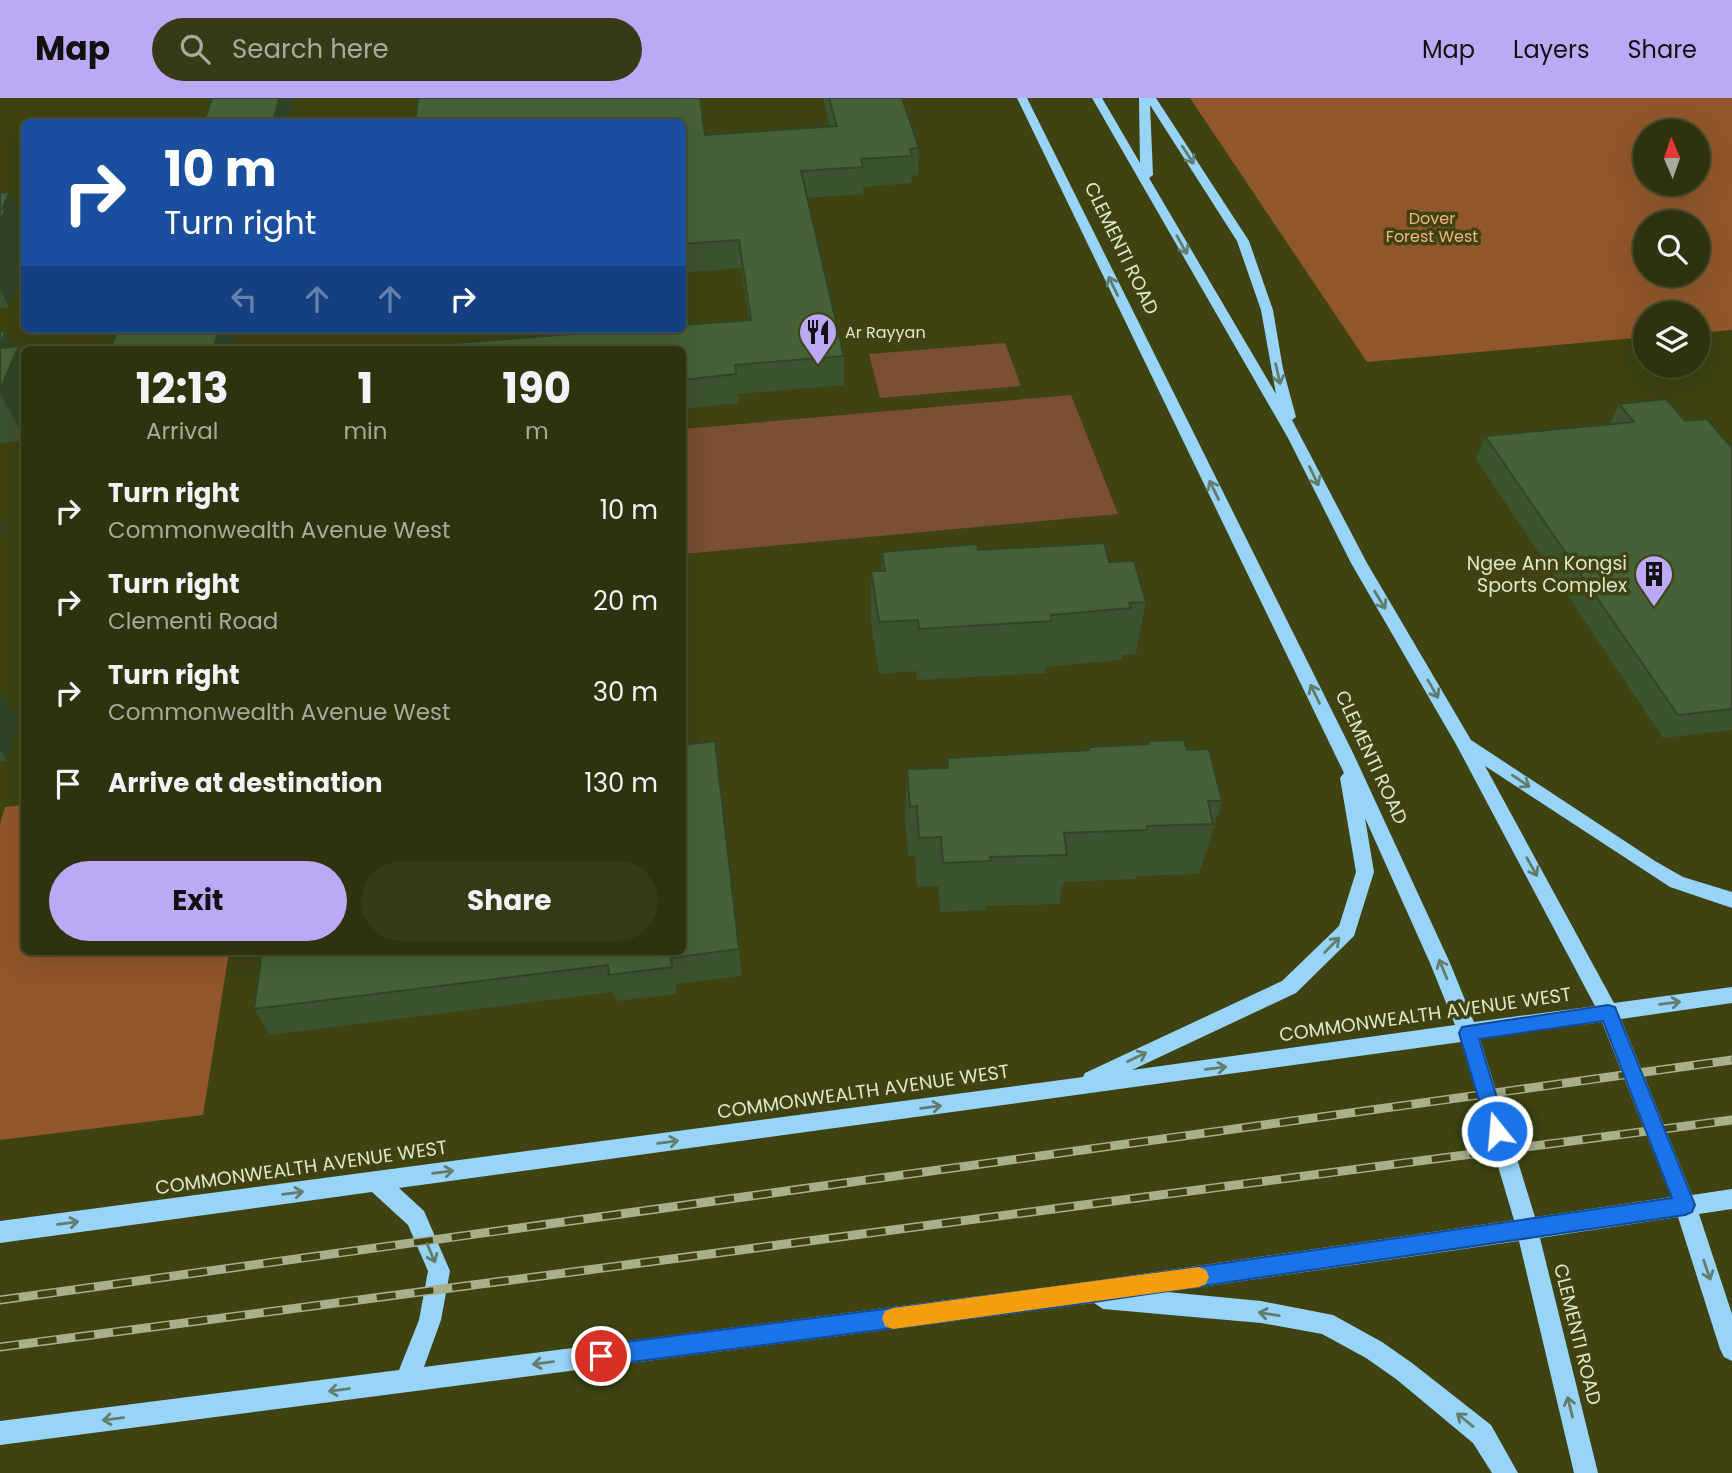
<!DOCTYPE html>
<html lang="en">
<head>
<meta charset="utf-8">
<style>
  body { margin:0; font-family:Poppins,sans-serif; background:#363a16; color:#f1f3f6; height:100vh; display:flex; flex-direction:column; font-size:26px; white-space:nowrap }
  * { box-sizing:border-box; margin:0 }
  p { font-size:23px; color:#a7aa9d }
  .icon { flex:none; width:38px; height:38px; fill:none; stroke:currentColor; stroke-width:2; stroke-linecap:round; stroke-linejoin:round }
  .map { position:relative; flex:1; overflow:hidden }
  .panel { position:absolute; left:21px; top:248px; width:665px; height:609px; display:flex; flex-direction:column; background:#2e320d; border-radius:10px; box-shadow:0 7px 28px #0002,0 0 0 2px #494d2e }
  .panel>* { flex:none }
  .hud { position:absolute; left:21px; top:21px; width:665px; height:214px; border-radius:10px; box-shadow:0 7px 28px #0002,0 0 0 2px #494d2e; background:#1a4fa0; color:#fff; overflow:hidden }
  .needle { width:46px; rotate:358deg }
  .tools { position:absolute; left:1633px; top:21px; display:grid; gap:14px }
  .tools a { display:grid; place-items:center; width:77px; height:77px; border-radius:50%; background:#2e320d; box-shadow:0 7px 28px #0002,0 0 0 2px #494d2e; font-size:35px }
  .pin { position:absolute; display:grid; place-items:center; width:60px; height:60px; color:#fff; margin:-30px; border:4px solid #fff; border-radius:50%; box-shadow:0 2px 7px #0007 }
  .me { position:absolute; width:77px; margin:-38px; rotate:343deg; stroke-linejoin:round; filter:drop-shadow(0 0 5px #0008) }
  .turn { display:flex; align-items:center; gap:24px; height:147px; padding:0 28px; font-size:32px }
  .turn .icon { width:91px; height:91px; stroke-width:2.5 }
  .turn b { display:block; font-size:49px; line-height:60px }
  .lanes { display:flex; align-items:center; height:66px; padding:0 28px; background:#0003; justify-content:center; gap:35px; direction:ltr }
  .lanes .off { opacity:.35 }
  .eta { display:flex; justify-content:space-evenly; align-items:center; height:119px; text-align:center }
  .eta b { font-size:42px; font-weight:700; line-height:49px }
  .action { display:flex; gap:14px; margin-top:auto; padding:14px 28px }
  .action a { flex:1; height:80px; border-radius:42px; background:#bca9f5; color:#111; font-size:28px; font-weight:700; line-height:80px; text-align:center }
  .action a+a { background:#363a16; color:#f1f3f6 }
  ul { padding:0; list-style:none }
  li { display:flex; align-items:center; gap:21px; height:91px; padding:0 28px }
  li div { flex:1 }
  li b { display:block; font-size:26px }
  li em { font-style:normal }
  header { display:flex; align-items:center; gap:42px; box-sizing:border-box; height:98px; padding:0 35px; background:#bca9f5; color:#111 }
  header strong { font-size:33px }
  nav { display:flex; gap:38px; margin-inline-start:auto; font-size:24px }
  .search { width:490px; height:63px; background:#363a16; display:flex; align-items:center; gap:18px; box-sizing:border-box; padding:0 24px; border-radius:38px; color:#a7aa9d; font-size:26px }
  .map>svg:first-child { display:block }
  .green { fill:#7a4f32 }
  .forest { fill:#91572b; fill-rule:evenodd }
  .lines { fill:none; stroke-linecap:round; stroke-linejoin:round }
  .primary { fill:#97d4f8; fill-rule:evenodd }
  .rail-casing { stroke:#a9ae8b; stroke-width:9 }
  .rail { stroke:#3e4311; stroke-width:6; stroke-dasharray:19; stroke-linecap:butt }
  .wall { fill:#3c5330 }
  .shaded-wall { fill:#314427 }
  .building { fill:#466138; stroke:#314427; stroke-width:2 }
  .oneway { stroke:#627d6d }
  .route { fill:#1a73e8; stroke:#114b97; stroke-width:2 }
  .slow { fill:#f59e0b }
  .labels { text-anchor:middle; stroke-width:7; stroke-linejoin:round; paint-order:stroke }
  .far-park-label { font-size:16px; fill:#f7b283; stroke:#3e4311 }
  .far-poi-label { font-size:16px; fill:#e1e6cb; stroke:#3e4311; text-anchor:start }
  .street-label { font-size:19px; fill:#e1e6cb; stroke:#3e4311 }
  .poi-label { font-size:19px; fill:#e1e6cb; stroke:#3e4311; text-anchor:end }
</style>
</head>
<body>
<header>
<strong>Map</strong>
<div class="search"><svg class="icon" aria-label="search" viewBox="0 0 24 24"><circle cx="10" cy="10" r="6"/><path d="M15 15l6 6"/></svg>Search here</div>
<nav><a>Map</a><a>Layers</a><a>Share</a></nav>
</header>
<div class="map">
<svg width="1732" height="1375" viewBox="0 0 1732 1375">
  <rect width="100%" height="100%" fill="#3e4311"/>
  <g class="green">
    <polygon points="1005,245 1021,288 880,300 869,256"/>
    <polygon points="1071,297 1118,416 683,456 683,331"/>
  </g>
  <g class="forest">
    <path d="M1190 0H1732V232L1698 235V215H1645V239L1367 264ZM1645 33H1698V86H1645ZM1645 124H1698V177H1645Z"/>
    <polygon points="24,707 24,854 229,854 203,1017 0,1042 0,726 5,709"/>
  </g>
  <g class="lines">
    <path class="primary" d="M1017 0H1027L1354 657 1450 865 1474 924 1595 908 1457 648 1351 465 1288 340 1092 0H1102L1140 65 1139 0H1156L1249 143 1273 212 1283 271 1296 319 1292 322 1367 465 1471 642 1655 763 1683 779 1732 794V810L1670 789 1485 668 1614 905 1732 889V905L1621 921 1692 1097 1732 1091V1111L1699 1116 1732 1216V1263L1724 1259 1720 1251 1678 1119 1540 1140 1598 1375H1574L1519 1143 1167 1194 1261 1203 1333 1217 1382 1244 1412 1265 1491 1327 1518 1375H1492L1473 1345 1396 1281 1366 1260 1322 1236 1261 1225 1103 1211 1094 1205 0 1347V1323L399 1272 419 1222 428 1173 408 1127 372 1094 0 1145V1123L1083 979 1085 975 1282 883 1339 828 1356 774 1340 680 1344 675ZM1150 7 1237 143 1261 212 1276 296 1149 80 1153 77ZM1365 720 1430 865 1455 927 1132 972 1296 895 1354 838 1374 774ZM1602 924 1671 1099 1535 1119 1480 941ZM1461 944 1514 1122 1073 1186 424 1269 441 1222 450 1173 424 1113 399 1090Z"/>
    <defs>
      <g id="rail">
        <polyline points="0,1202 1732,962"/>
        <polyline points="0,1249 1732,1022"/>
      </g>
    </defs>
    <use href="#rail" class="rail-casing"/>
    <use href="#rail" class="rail"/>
  </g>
  <g class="wall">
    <polygon points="700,0 705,37 830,29 823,0 904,0 904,7 919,50 918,77 912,78 911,85 863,89 863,96 807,100 844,258 844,287 738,296 739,305 682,311 682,252 749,222 741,170 682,175 682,24 415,24"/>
    <polygon points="10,94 24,124 24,174 9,209 0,210 0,95"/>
    <polygon points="0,234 24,259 24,343 0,345"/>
    <polygon points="1619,306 1685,323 1732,350 1732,632 1663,640 1476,361 1485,338 1609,327"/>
    <polygon points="978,452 1109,464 1146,504 1136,556 1122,557 1121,562 1046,569 1045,575 917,582 916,573 879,576 871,525 871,473 882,473 882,454"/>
    <polygon points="0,593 20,624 7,663 1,663 0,665"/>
    <polygon points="715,643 742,878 676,886 677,896 616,903 613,894 270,937 254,911"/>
    <polygon points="1148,643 1187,652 1222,703 1199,776 1136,778 1136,781 1063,784 1059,806 986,808 985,812 940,814 938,788 917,789 915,758 908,758 905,721 907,671 947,670 947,660 1088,652 1089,649 1147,646"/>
  </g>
  <g class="shaded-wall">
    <polygon points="279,0 294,0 288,24 273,24"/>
    <polygon points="10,94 24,124 24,174 9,209 0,191 0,124 2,111"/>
    <polygon points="219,231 237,231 232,252 213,252"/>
    <polygon points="6,233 17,254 19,248 24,259 24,340 0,295 0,247"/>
    <polygon points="0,423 4,429 0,438"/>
    <polygon points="0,593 20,624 7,663 0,652"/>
  </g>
  <g class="building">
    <polygon points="212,0 279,0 273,24 204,24"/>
    <polygon points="418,0 700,0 705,37 837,28 829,0 902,0 919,50 910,51 912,58 861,61 863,69 801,73 844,258 735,267 736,276 682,282 682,252 366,252 635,231 682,231 682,227 751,222 739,142 682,146 682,24 636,24 636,22 599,24 415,24"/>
    <polygon points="10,94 2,111 6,110 0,124 0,95"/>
    <polygon points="118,231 219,231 213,252 110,252"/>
    <polygon points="6,233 0,247 0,234"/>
    <polygon points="19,248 0,291 0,250"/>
    <polygon points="1666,301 1685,323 1707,321 1732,350 1732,611 1678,617 1485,338 1634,324 1619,306"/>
    <polygon points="1104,445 1109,464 1134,463 1146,504 1129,505 1131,510 1051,517 1052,523 919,531 918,522 879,524 871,473 885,473 882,454 977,446 978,452"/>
    <polygon points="1184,642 1187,652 1209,651 1222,703 1208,703 1213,726 1147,728 1147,732 1064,735 1067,757 990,759 991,763 943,765 941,739 919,740 917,708 910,709 907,671 948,670 947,660 1089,652 1089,649 1149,646 1148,643"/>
    <polygon points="715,643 739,851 671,860 672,869 609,877 608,867 254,911 262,854 682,854 682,647"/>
  </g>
  <defs><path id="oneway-shaft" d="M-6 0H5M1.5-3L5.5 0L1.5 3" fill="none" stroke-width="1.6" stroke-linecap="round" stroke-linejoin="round" transform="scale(1.75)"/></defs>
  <g class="oneway">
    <use href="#oneway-shaft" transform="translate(1188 57) rotate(57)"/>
    <use href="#oneway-shaft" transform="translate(1182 147) rotate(61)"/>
    <use href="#oneway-shaft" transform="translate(1113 188) rotate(-116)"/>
    <use href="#oneway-shaft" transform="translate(1278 276) rotate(77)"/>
    <use href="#oneway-shaft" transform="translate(1314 378) rotate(64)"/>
    <use href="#oneway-shaft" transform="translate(1214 392) rotate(-116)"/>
    <use href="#oneway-shaft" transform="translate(1380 502) rotate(59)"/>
    <use href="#oneway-shaft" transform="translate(1433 591) rotate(60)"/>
    <use href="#oneway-shaft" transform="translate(1315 596) rotate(-116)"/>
    <use href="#oneway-shaft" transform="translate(1521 683) rotate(34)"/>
    <use href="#oneway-shaft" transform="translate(1532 769) rotate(61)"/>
    <use href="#oneway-shaft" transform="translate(1332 847) rotate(-45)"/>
    <use href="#oneway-shaft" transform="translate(1443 871) rotate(-112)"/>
    <use href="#oneway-shaft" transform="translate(1670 905) rotate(-8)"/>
    <use href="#oneway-shaft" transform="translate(1137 959) rotate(-26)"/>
    <use href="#oneway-shaft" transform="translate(1216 970) rotate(-8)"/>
    <use href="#oneway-shaft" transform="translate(931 1009) rotate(-8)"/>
    <use href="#oneway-shaft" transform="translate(668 1044) rotate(-8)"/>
    <use href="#oneway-shaft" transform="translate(443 1074) rotate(-8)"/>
    <use href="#oneway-shaft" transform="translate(293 1095) rotate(-8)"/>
    <use href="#oneway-shaft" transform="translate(68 1125) rotate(-8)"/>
    <use href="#oneway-shaft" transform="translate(431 1155) rotate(67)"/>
    <use href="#oneway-shaft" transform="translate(1707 1172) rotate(71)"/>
    <use href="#oneway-shaft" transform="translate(1269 1216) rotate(-171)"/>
    <use href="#oneway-shaft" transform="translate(543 1265) rotate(173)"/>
    <use href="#oneway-shaft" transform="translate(339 1292) rotate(173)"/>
    <use href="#oneway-shaft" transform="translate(1570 1309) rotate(-104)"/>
    <use href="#oneway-shaft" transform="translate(113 1321) rotate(173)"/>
    <use href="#oneway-shaft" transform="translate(1465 1322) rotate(-141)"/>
  </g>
  <polygon class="route" points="1608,907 1615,909 1617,914 1695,1107 1692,1114 1685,1117 1073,1207 601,1268 593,1265 590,1258 593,1250 601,1247 1073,1187 1672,1100 1603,923 1479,941 1507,1033 1504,1039 1497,1041 1491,1039 1488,1033 1459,935 1462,929"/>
  <polygon class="slow" points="1199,1169 1206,1172 1209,1179 1206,1186 1199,1189 893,1231 885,1228 882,1220 885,1213 893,1210"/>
  <defs>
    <symbol id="restaurant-pin" viewBox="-11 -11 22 30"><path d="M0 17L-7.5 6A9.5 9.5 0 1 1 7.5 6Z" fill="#bca9f5" stroke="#3e4311"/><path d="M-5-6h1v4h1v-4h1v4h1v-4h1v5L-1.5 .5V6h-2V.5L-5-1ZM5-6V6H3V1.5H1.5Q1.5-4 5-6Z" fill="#111"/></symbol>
    <symbol id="building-pin" viewBox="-11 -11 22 30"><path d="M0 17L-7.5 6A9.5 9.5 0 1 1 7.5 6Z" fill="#bca9f5" stroke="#3e4311"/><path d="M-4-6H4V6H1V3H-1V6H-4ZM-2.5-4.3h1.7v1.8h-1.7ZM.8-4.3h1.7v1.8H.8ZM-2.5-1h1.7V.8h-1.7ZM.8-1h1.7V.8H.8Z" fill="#111"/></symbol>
  </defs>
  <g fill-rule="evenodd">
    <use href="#restaurant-pin" x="796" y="212" width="44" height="60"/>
    <use href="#building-pin" x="1632" y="454" width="44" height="60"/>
  </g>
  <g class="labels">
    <g class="far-park-label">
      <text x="1432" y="126">Dover<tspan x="1432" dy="18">Forest West</tspan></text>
    </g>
    <g class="far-poi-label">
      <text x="845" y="240">Ar Rayyan</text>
    </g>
    <g class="street-label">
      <text transform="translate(1122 150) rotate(64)" y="7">CLEMENTI ROAD</text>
      <text transform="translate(1372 659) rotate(65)" y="7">CLEMENTI ROAD</text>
      <text transform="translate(1425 916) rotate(-8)" y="7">COMMONWEALTH AVENUE WEST</text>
      <text transform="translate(863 993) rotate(-8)" y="7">COMMONWEALTH AVENUE WEST</text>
      <text transform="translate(301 1069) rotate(-8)" y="7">COMMONWEALTH AVENUE WEST</text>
      <text transform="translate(1578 1236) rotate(76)" y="7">CLEMENTI ROAD</text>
    </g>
    <g class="poi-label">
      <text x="1627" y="472">Ngee Ann Kongsi<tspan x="1627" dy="22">Sports Complex</tspan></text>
    </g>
  </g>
</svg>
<div class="tools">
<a><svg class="needle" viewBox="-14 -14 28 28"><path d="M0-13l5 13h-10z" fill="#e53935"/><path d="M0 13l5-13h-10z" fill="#a7aa9d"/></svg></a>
<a><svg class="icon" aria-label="search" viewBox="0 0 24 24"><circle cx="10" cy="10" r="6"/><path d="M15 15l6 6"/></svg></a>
<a><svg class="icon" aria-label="layers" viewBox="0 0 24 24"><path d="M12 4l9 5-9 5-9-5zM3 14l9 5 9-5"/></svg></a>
</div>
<div class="pin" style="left:601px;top:1258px;background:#d93025"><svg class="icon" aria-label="arrive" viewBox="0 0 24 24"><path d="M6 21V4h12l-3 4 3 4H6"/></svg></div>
<svg class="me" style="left:1497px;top:1033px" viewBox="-20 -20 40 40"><circle r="17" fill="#1a73e8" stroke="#fff" stroke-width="3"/><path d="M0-11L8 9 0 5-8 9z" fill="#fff"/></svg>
<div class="hud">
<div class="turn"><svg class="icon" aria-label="right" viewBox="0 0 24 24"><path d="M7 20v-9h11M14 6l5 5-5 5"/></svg><div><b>10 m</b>Turn right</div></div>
<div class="lanes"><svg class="icon off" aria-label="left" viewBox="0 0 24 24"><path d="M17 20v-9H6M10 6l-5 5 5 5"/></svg><svg class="icon off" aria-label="ahead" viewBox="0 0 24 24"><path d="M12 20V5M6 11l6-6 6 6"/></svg><svg class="icon off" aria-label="ahead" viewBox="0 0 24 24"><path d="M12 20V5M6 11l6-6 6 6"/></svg><svg class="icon" aria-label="right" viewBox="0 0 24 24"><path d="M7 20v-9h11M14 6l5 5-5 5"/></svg></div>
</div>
<section class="panel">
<div class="eta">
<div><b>12:13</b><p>Arrival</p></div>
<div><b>1</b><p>min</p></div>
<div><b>190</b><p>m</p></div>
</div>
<ul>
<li><svg class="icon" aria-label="right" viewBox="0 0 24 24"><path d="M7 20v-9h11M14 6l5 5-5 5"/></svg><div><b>Turn right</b><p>Commonwealth Avenue West</p></div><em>10 m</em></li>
<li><svg class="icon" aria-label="right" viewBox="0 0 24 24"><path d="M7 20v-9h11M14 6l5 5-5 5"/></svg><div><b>Turn right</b><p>Clementi Road</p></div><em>20 m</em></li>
<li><svg class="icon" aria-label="right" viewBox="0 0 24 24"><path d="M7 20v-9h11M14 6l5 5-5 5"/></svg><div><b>Turn right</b><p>Commonwealth Avenue West</p></div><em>30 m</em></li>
<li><svg class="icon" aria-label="arrive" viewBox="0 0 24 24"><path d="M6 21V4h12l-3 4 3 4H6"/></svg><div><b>Arrive at destination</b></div><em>130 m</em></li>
</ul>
<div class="action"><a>Exit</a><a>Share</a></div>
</section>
</div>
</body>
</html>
